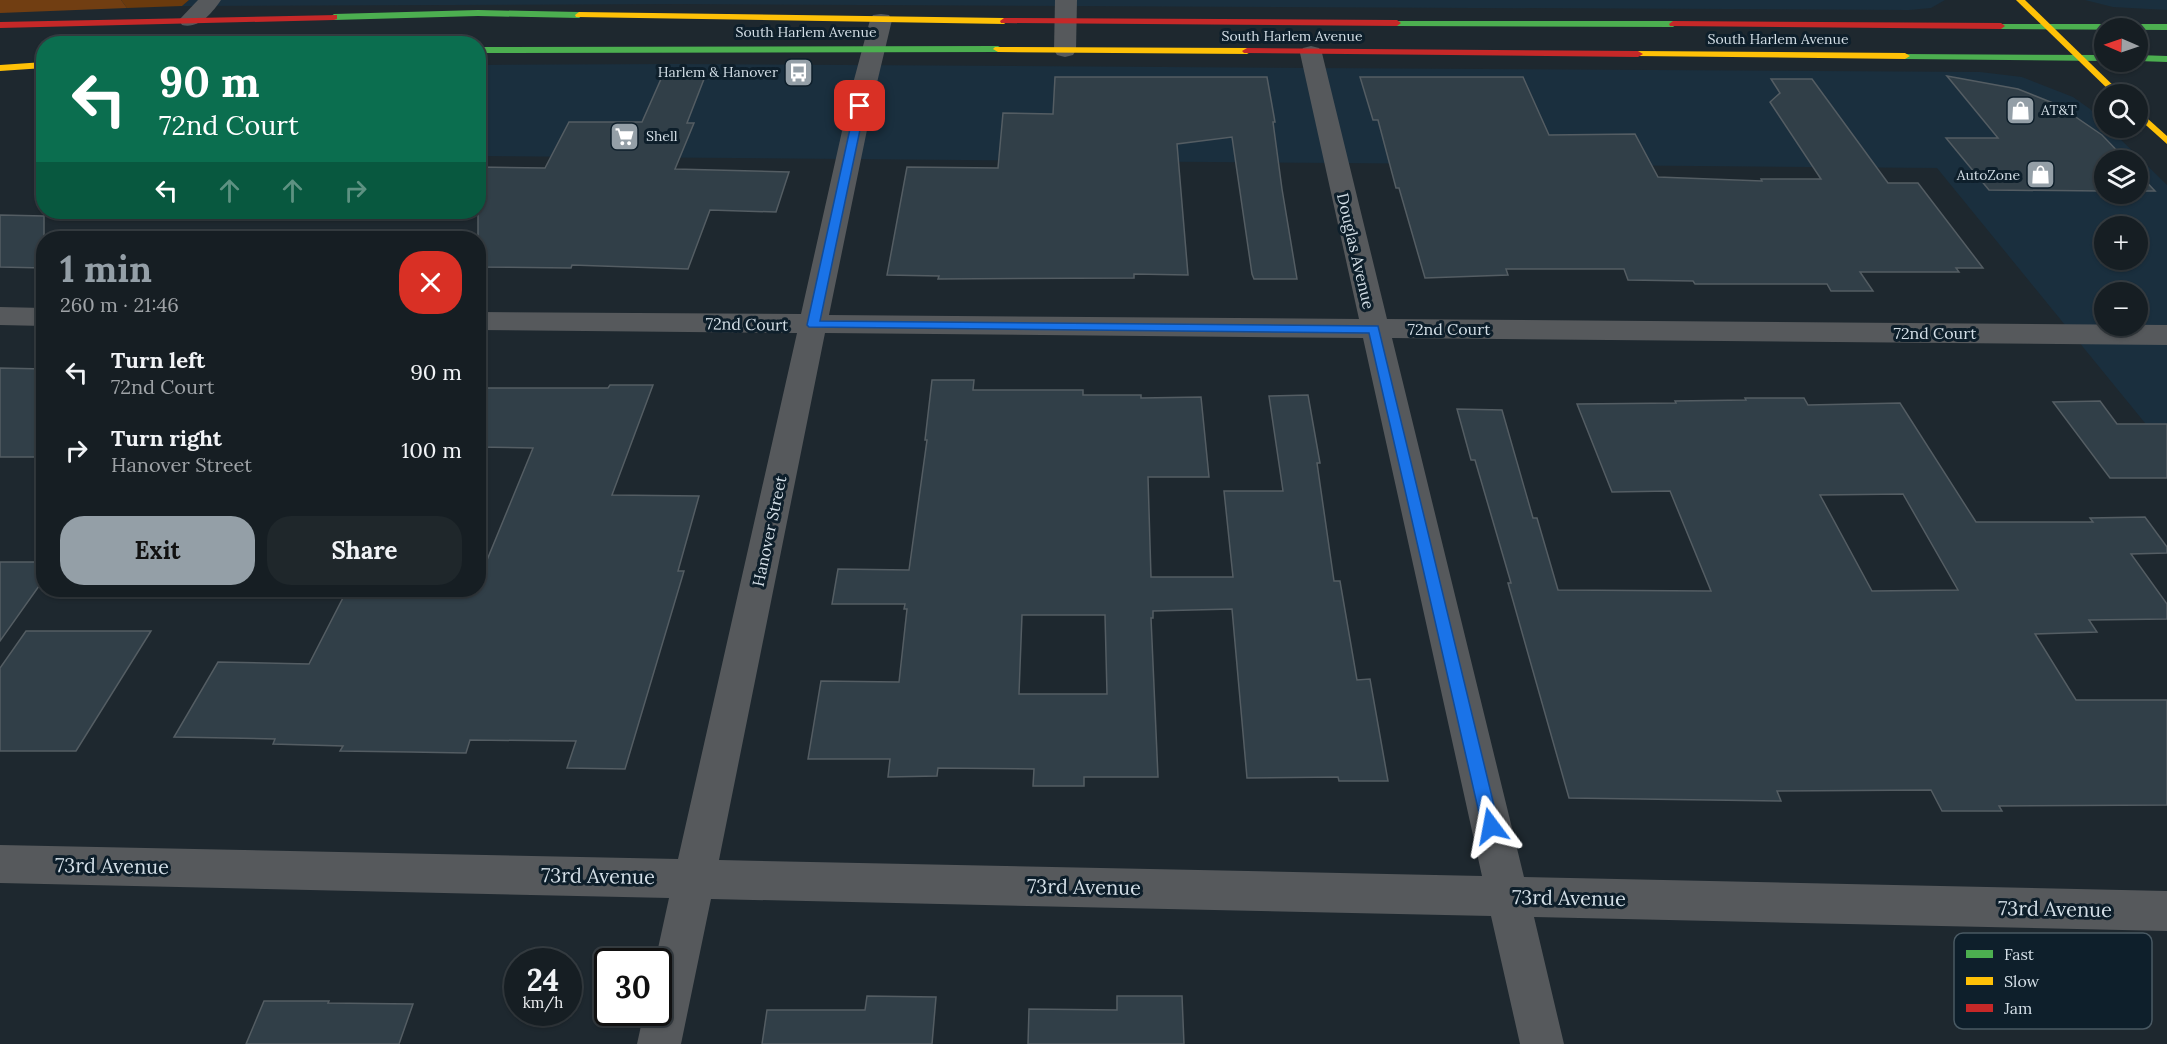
<!DOCTYPE html>
<html lang="en">
<head>
<meta charset="utf-8">
<style>
  body { margin:0; font-family:Lora,serif; background:#1f272b; color:#f1f3f6; height:100vh; display:flex; flex-direction:column; font-size:22px; white-space:nowrap }
  * { box-sizing:border-box; margin:0 }
  p { font-size:20px; color:#9ea2a6 }
  .icon { flex:none; width:33px; height:33px; fill:none; stroke:currentColor; stroke-width:2; stroke-linecap:round; stroke-linejoin:round }
  .map { position:relative; flex:1; overflow:hidden }
  .details { position:absolute; left:36px; top:231px; width:450px; height:366px; display:flex; flex-direction:column; background:#161e23; border-radius:24px; box-shadow:0 2px 4px #0004,0 0 0 2px #353c41 }
  .details>* { flex:none }
  .guide { position:absolute; left:36px; top:36px; width:450px; height:183px; border-radius:24px; box-shadow:0 2px 4px #0004,0 0 0 2px #353c41; background:#0b6e4f; color:#fff; overflow:hidden }
  .needle { width:39px; rotate:272deg }
  .tools { position:absolute; left:2094px; top:18px; display:grid; gap:12px }
  .tools a { display:grid; place-items:center; width:54px; height:54px; border-radius:50%; background:#161e23; box-shadow:0 2px 4px #0004,0 0 0 2px #353c41; font-size:30px }
  .speed { position:absolute; left:504px; top:948px; display:flex; gap:12px; font-size:30px; font-weight:700; text-align:center }
  .speed>* { display:grid; place-content:center; width:78px; height:78px; border-radius:50%; background:#161e23; box-shadow:0 2px 4px #0004,0 0 0 2px #353c41; line-height:1 }
  .speed small { font-size:15px; font-weight:400 }
  .speed .limit { border:3px solid #111; border-radius:9px; background:#fff; color:#111 }
  .pin { position:absolute; display:grid; place-items:center; width:51px; height:51px; color:#fff; margin:-26px; border-radius:12px; box-shadow:0 3px 9px #0006 }
  .me { position:absolute; width:66px; margin:-33px; rotate:347deg; stroke-linejoin:round; filter:drop-shadow(0 0 4px #0008) }
  .turn { display:flex; align-items:center; gap:21px; height:126px; padding:0 24px; font-size:27px }
  .turn .icon { width:78px; height:78px; stroke-width:2.5 }
  .turn b { display:block; font-size:42px; line-height:51px }
  .lanes { display:flex; align-items:center; height:57px; padding:0 24px; background:#0003; justify-content:center; gap:30px; direction:ltr }
  .lanes .off { opacity:.35 }
  .round { display:grid; place-items:center; flex:none; width:63px; height:63px; border-radius:24px; background:#1f272b }
  .overview { display:flex; align-items:center; justify-content:space-between; height:102px; padding:0 24px }
  h1 { font-size:36px; font-weight:800; line-height:45px; color:#949fa7 }
  .action { display:flex; gap:12px; margin-top:auto; padding:12px 24px }
  .action a { flex:1; height:69px; border-radius:24px; background:#949fa7; color:#111; font-size:24px; font-weight:800; line-height:69px; text-align:center }
  .action a+a { background:#1f272b; color:#f1f3f6 }
  ul { padding:0; list-style:none }
  li { display:flex; align-items:center; gap:18px; height:78px; padding:0 24px }
  li div { flex:1 }
  li b { display:block; font-size:22px }
  li em { font-style:normal }
  .map>svg:first-child { display:block }
  .built { fill:#1a2f3e; fill-rule:evenodd }
  .green { fill:#6a3a0d }
  .forest { fill:#713e12 }
  .building { fill:#313f48; stroke:#545d63; stroke-width:1.5; fill-rule:evenodd }
  .lines { fill:none; stroke-linecap:round; stroke-linejoin:round }
  .street { fill:#56595c; fill-rule:evenodd }
  .fast { fill:#4caf50; fill-rule:evenodd }
  .slow { fill:#ffc107; fill-rule:evenodd }
  .jam { fill:#c62828; fill-rule:evenodd }
  .route { fill:#1a73e8; stroke:#114b97; stroke-width:1.5 }
  .labels { text-anchor:middle; stroke-width:6; stroke-linejoin:round; paint-order:stroke }
  .far-street-label { font-size:14px; fill:#d4dfe7; stroke:#0e1f2b }
  .far-poi-label { font-size:14px; fill:#d4dfe7; stroke:#0e1f2b; text-anchor:end }
  .street-label { font-size:16px; fill:#d4dfe7; stroke:#0e1f2b }
  .near-street-label { font-size:20px; fill:#d4dfe7; stroke:#0e1f2b }
  .key { fill:#0e1f2b; stroke:#495963; stroke-width:1.5 }
  .key-label { font-size:16px; fill:#d4dfe7 }
</style>
</head>
<body>
<div class="map">
<svg width="2167" height="1044" viewBox="0 0 2167 1044">
  <rect width="100%" height="100%" fill="#1e282f"/>
  <g class="built">
    <polygon points="189,0 1945,0 1931,8 1909,10 678,4 182,6"/>
    <polygon points="2085,0 2167,0 2167,10 2113,7"/>
    <path d="M674 64 1980 72 2022 77 2073 97 2090 109 2104 123V128H2109L2167 185V450L1937 168 479 156V65ZM2104 160H2138V194H2104ZM2104 226H2138V260H2104ZM2104 292H2138V326H2104Z"/>
  </g>
  <polygon class="green" points="121,0 189,0 182,6 127,8"/>
  <polygon class="forest" points="0,0 121,0 127,8 0,13"/>
  <g class="building">
    <polygon points="1947,76 2018,89 2058,105 2102,135 2126,160 2104,160 2104,191 1989,190 1946,138 1998,138"/>
    <polygon points="1055,77 1267,77 1275,122 1273,122 1282,189 1297,279 1254,279 1252,274 1232,137 1177,144 1188,275 1134,274 1134,278 938,279 939,276 887,275 907,167 998,168 1003,113 1053,114"/>
    <polygon points="1360,77 1523,77 1549,135 1635,134 1658,177 1762,181 1761,179 1821,179 1770,102 1780,93 1771,79 1812,79 1888,183 1918,183 1983,268 1956,268 1959,272 1860,272 1873,291 1831,291 1827,284 1695,284 1693,281 1628,280 1624,269 1506,269 1508,275 1425,278 1399,188 1396,188 1378,120 1373,120"/>
    <polygon points="661,79 704,79 687,123 694,123 675,169 789,172 776,212 710,210 688,269 572,265 571,268 478,267 478,167 545,168 569,122 642,122"/>
    <polygon points="2138,173 2155,191 2138,191"/>
    <polygon points="0,215 44,216 44,268 0,267"/>
    <polygon points="0,368 44,369 44,457 0,457"/>
    <path d="M932 380H974L973 390H1083V395H1141V398L1201 397 1209 477H1148L1151 577H1233L1224 491H1283L1269 396 1308 395 1320 463H1317L1334 581H1340L1357 680 1370 679 1388 781H1339L1338 777 1247 778 1232 609 1153 611V618H1151L1158 777H1084V786H1033L1034 769 938 768 937 776 888 777 890 759H808L821 681 899 682 907 609H904L905 604H832L838 569 909 570 927 440H925ZM1022 615H1105L1107 694H1019Z"/>
    <polygon points="610,385 653,385 612,495 699,496 678,571 684,571 625,769 567,768 576,741 470,740 466,753 410,752 340,751 343,746 273,744 275,739 174,737 218,662 309,664 347,590 478,590 478,582 533,448 478,447 478,388 608,388"/>
    <path d="M1745 398H1804L1808 405 1900 403 1976 522H2093L2090 518 2145 517 2167 547V553L2131 554 2167 604V619L2089 620 2097 632 2035 634 2076 700H2167V805L1999 806 2002 811H1942L1931 790 1777 791 1781 801 1569 798 1508 583H1511L1475 460H1471L1457 409 1502 410 1533 518H1537L1558 590 1711 591 1670 491 1612 492 1577 404 1676 403 1675 401 1746 400ZM1903 494 1958 590 1872 591 1820 495Z"/>
    <polygon points="2100,401 2117,424 2167,424 2167,478 2110,478 2053,402"/>
    <polygon points="0,562 44,562 44,579 0,641"/>
    <polygon points="26,631 151,631 76,751 0,751 0,668"/>
    <polygon points="867,996 936,997 932,1044 762,1044 767,1010 865,1010"/>
    <polygon points="1117,996 1182,996 1184,1044 1028,1044 1029,1009 1117,1010"/>
    <polygon points="264,1001 329,1001 328,1003 413,1004 399,1044 246,1044"/>
  </g>
  <g class="lines">
    <g class="street">
      <path d="M198 0H221C212 13 199 29 182 25L179 20Z"/>
      <polygon points="1055,0 1077,0 1076,50 1073,55 1065,57 1057,55 1054,50"/>
      <path d="M881 14 889 15 892 20 875 91 829 315 1359 319 1300 53 1303 48 1311 46 1319 48 1322 53 1387 319 2167 325V345L1392 338 1524 877 2167 891V931L1534 917 1564 1044H1520L1491 916 711 899 681 1044H637L644 1012H658V962H655L669 898 0 883V845L678 859 797 333 478 330V312L801 314 851 91 870 20 873 15ZM825 333 1363 338 1482 876 719 860Z"/>
      <polygon points="0,307 44,308 44,326 0,325"/>
    </g>
    <g class="fast">
      <polygon points="478,10 579,12 583,15 579,18 478,16 334,20 330,17 334,14"/>
      <polygon points="1394,21 1673,21 1677,24 1673,27 1397,26 1393,23"/>
      <polygon points="1998,24 2167,24 2167,30 2001,29 1998,28"/>
      <polygon points="478,47 998,46 1003,49 998,52 478,53"/>
      <polygon points="1902,54 2104,55 2104,61 1905,59 1900,56"/>
      <polygon points="2138,55 2167,56 2167,62 2138,61"/>
    </g>
    <g class="slow">
      <polygon points="2016,0 2025,0 2122,94 2113,94"/>
      <polygon points="579,12 1004,18 1008,21 1004,24 576,17 575,15"/>
      <polygon points="995,47 1247,48 1252,51 1247,54 998,52 993,49"/>
      <polygon points="1638,51 1905,53 1910,56 1905,59 1635,56 1633,54"/>
      <polygon points="44,62 44,68 0,71 0,65"/>
      <polygon points="2138,110 2167,136 2167,144 2138,118"/>
    </g>
    <g class="jam">
      <polygon points="337,15 337,19 334,20 0,28 0,22"/>
      <polygon points="1004,18 1397,20 1401,23 1397,26 1001,23 1000,21"/>
      <polygon points="1673,21 2001,23 2005,26 2001,29 1670,26 1669,24"/>
      <polygon points="1247,48 1638,51 1643,54 1638,57 1244,53 1242,51"/>
    </g>
  </g>
  <polygon class="route" points="860,103 865,106 820,321 1378,326 1499,826 1496,831 1491,834 1485,831 1482,826 1369,333 809,327 807,325 855,106"/>
  <defs>
    <symbol id="bus-square" viewBox="-11 -11 22 22"><rect x="-9" y="-9" width="18" height="18" rx="4" fill="#949fa7" stroke="#0e1f2b"/><path d="M-5-6H5V4H4V6H2V4H-2V6H-4V4H-5ZM-3.5-4V0h7V-4ZM-3.5 1.2v1.5H-2V1.2ZM2 1.2v1.5H3.5V1.2Z" fill="#fff"/></symbol>
    <symbol id="shop-square" viewBox="-11 -11 22 22"><rect x="-9" y="-9" width="18" height="18" rx="4" fill="#949fa7" stroke="#0e1f2b"/><path d="M-5-2.5h2.3a2.7 3.5 0 0 1 5.4 0H5L5.5 6h-11ZM-1.5-2.5h3a1.5 2.3 0 0 0-3 0Z" fill="#fff"/></symbol>
    <symbol id="supermarket-square" viewBox="-11 -11 22 22"><rect x="-9" y="-9" width="18" height="18" rx="4" fill="#949fa7" stroke="#0e1f2b"/><path d="M-6-5.5h2.5l.6 2H6L4.5 2H-2.5L-4.4-4H-6ZM-1.5 3.2a1.3 1.3 0 1 0 .1 0ZM3 3.2a1.3 1.3 0 1 0 .1 0Z" fill="#fff"/></symbol>
  </defs>
  <g fill-rule="evenodd">
    <use href="#bus-square" x="782" y="56" width="33" height="33"/>
    <use href="#shop-square" x="2004" y="94" width="33" height="33"/>
    <use href="#supermarket-square" x="608" y="120" width="33" height="33"/>
    <use href="#shop-square" x="2024" y="158" width="33" height="33"/>
  </g>
  <g class="labels">
    <g class="far-street-label">
      <text x="806" y="37">South Harlem Avenue</text>
      <text x="1292" y="41">South Harlem Avenue</text>
      <text x="1778" y="44">South Harlem Avenue</text>
    </g>
    <g class="far-poi-label">
      <text x="778" y="77">Harlem &amp; Hanover</text>
      <text x="2041" y="115" text-anchor="start">AT&amp;T</text>
      <text x="646" y="141" text-anchor="start">Shell</text>
      <text x="2020" y="180">AutoZone</text>
    </g>
    <g class="street-label">
      <text transform="translate(1356 251) rotate(77)" y="6">Douglas Avenue</text>
      <text transform="translate(747 324) rotate(1)" y="6">72nd Court</text>
      <text x="1449" y="335">72nd Court</text>
      <text x="1935" y="339">72nd Court</text>
      <text transform="translate(769 531) rotate(-78)" y="6">Hanover Street</text>
    </g>
    <g class="near-street-label">
      <text transform="translate(112 866) rotate(1)" y="7">73rd Avenue</text>
      <text transform="translate(598 876) rotate(1)" y="7">73rd Avenue</text>
      <text transform="translate(1084 887) rotate(1)" y="7">73rd Avenue</text>
      <text transform="translate(1569 898) rotate(1)" y="7">73rd Avenue</text>
      <text transform="translate(2055 909) rotate(1)" y="7">73rd Avenue</text>
    </g>
  </g>
  <rect x="1954" y="933" width="198" height="96" rx="9" class="key"/>
  <rect x="1966" y="950" width="27" height="8" fill="#4caf50"/>
  <rect x="1966" y="977" width="27" height="8" fill="#ffc107"/>
  <rect x="1966" y="1004" width="27" height="8" fill="#c62828"/>
  <g class="key-label">
    <text x="2004" y="960">Fast</text>
    <text x="2004" y="987">Slow</text>
    <text x="2004" y="1014">Jam</text>
  </g>
</svg>
<div class="tools">
<a><svg class="needle" viewBox="-14 -14 28 28"><path d="M0-13l5 13h-10z" fill="#e53935"/><path d="M0 13l5-13h-10z" fill="#9ea2a6"/></svg></a>
<a><svg class="icon" aria-label="search" viewBox="0 0 24 24"><circle cx="10" cy="10" r="6"/><path d="M15 15l6 6"/></svg></a>
<a><svg class="icon" aria-label="layers" viewBox="0 0 24 24"><path d="M12 4l9 5-9 5-9-5zM3 14l9 5 9-5"/></svg></a>
<a>+</a>
<a>−</a>
</div>
<div class="speed"><div>24<small>km/h</small></div><div class="limit">30</div></div>
<div class="pin" style="left:860px;top:106px;background:#d93025"><svg class="icon" aria-label="arrive" viewBox="0 0 24 24"><path d="M6 21V4h12l-3 4 3 4H6"/></svg></div>
<svg class="me" style="left:1491px;top:826px" viewBox="-20 -20 40 40"><path d="M0-17L14 15 0 8-14 15z" fill="#1a73e8" stroke="#fff" stroke-width="4"/></svg>
<div class="guide">
<div class="turn"><svg class="icon" aria-label="left" viewBox="0 0 24 24"><path d="M17 20v-9H6M10 6l-5 5 5 5"/></svg><div><b>90 m</b>72nd Court</div></div>
<div class="lanes"><svg class="icon" aria-label="left" viewBox="0 0 24 24"><path d="M17 20v-9H6M10 6l-5 5 5 5"/></svg><svg class="icon off" aria-label="ahead" viewBox="0 0 24 24"><path d="M12 20V5M6 11l6-6 6 6"/></svg><svg class="icon off" aria-label="ahead" viewBox="0 0 24 24"><path d="M12 20V5M6 11l6-6 6 6"/></svg><svg class="icon off" aria-label="right" viewBox="0 0 24 24"><path d="M7 20v-9h11M14 6l5 5-5 5"/></svg></div>
</div>
<section class="details">
<div class="overview"><div><h1>1 min</h1><p>260 m · 21:46</p></div><a class="round" style="background:#d93025;color:#fff"><svg class="icon" aria-label="close" viewBox="0 0 24 24"><path d="M6 6l12 12M18 6L6 18"/></svg></a></div>
<ul>
<li><svg class="icon" aria-label="left" viewBox="0 0 24 24"><path d="M17 20v-9H6M10 6l-5 5 5 5"/></svg><div><b>Turn left</b><p>72nd Court</p></div><em>90 m</em></li>
<li><svg class="icon" aria-label="right" viewBox="0 0 24 24"><path d="M7 20v-9h11M14 6l5 5-5 5"/></svg><div><b>Turn right</b><p>Hanover Street</p></div><em>100 m</em></li>
</ul>
<div class="action"><a>Exit</a><a>Share</a></div>
</section>
</div>
</body>
</html>
